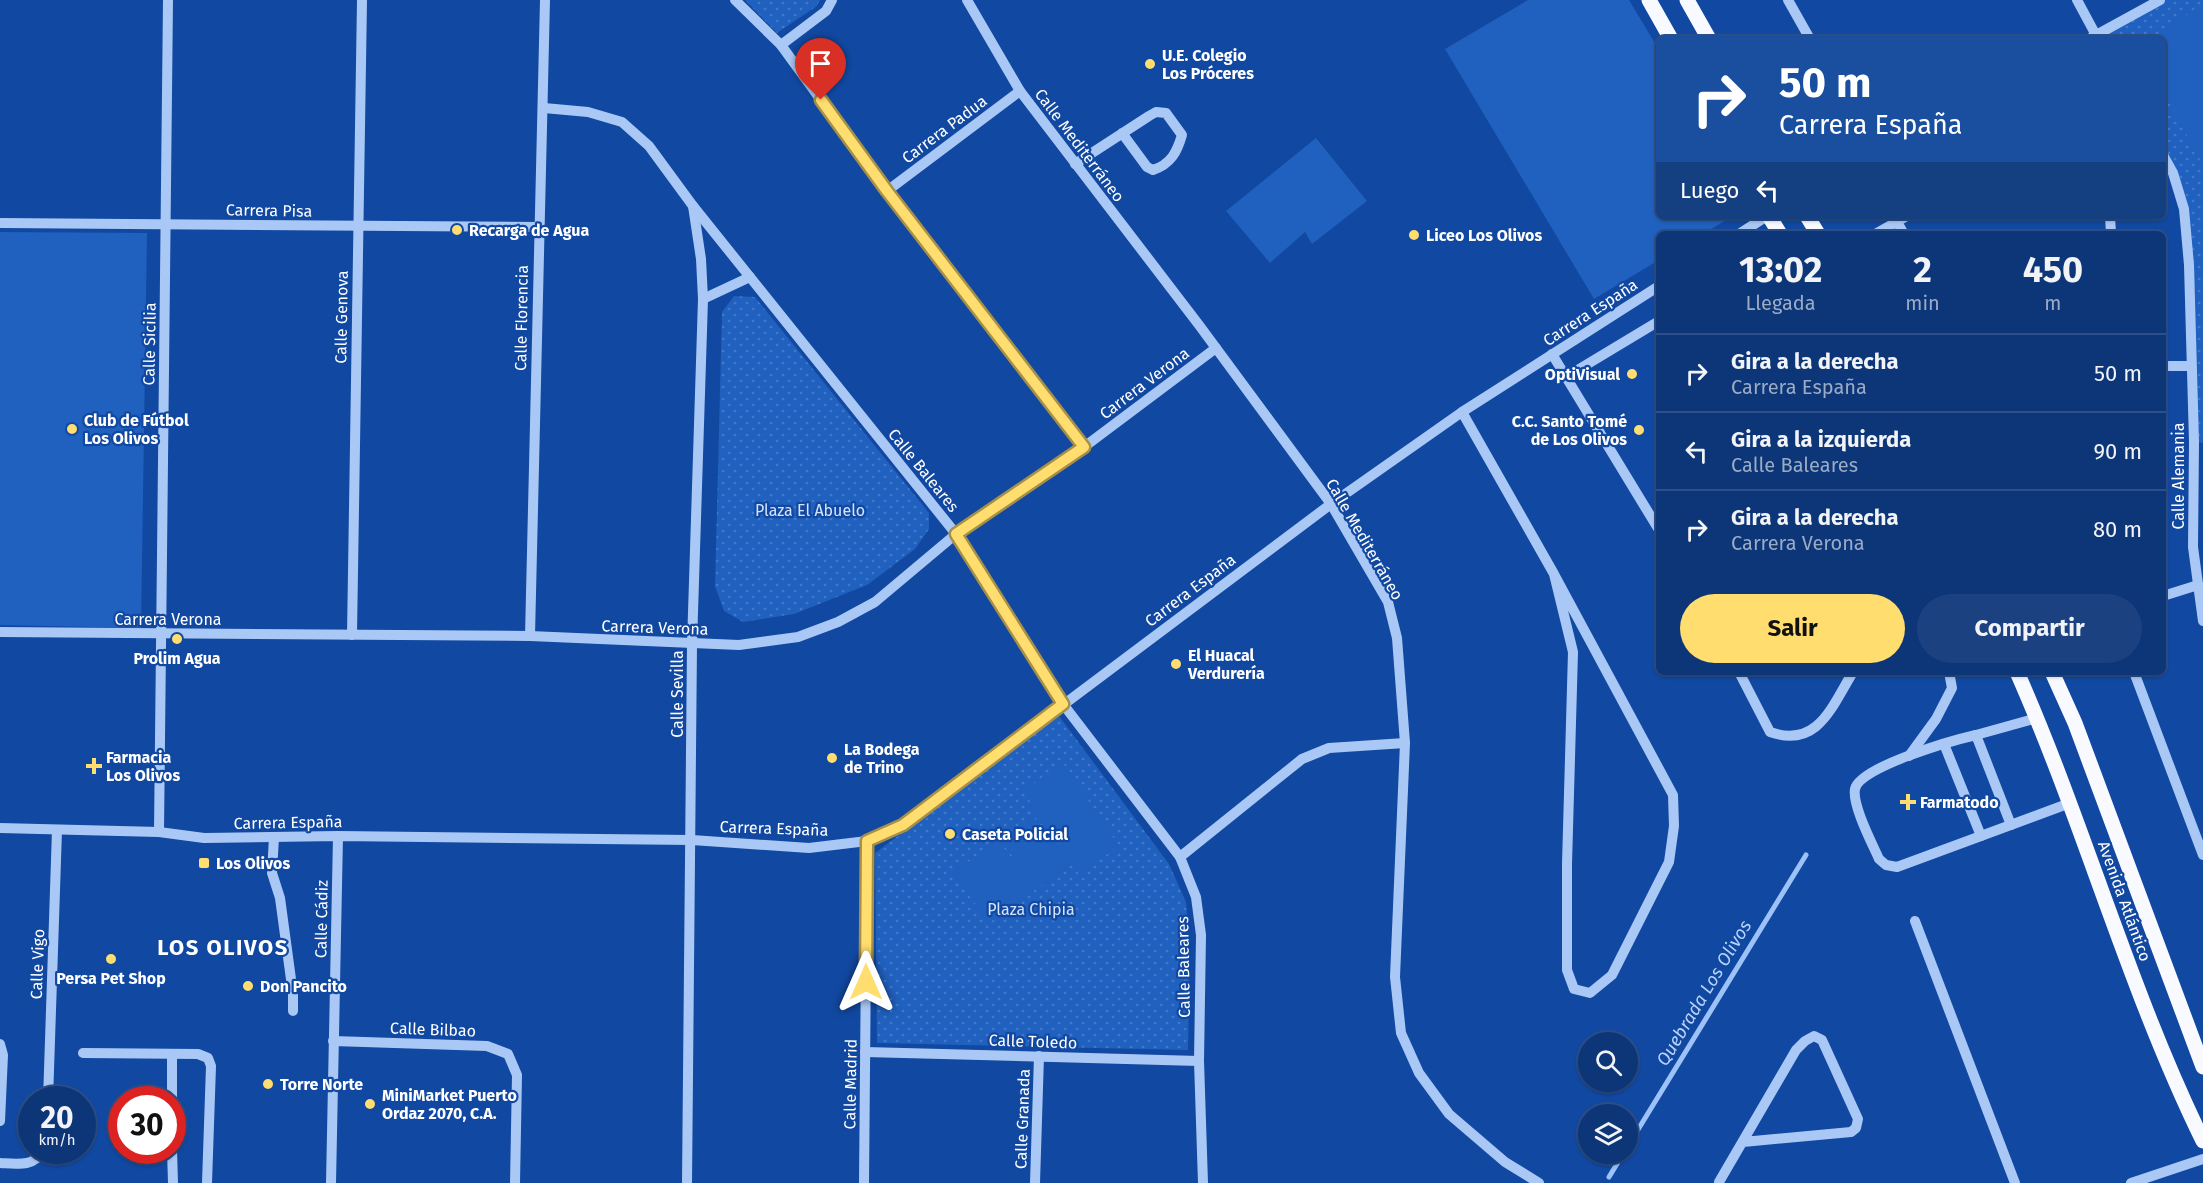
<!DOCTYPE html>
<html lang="es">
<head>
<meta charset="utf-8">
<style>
  body { margin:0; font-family:"Fira Sans",sans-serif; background:#1b4180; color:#f1f3f6; height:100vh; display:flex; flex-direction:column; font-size:22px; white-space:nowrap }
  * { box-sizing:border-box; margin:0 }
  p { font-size:20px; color:#9aabc6 }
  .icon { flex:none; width:33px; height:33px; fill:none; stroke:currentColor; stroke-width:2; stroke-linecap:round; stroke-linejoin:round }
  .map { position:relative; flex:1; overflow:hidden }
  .panel { position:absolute; left:1656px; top:231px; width:510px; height:444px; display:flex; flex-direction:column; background:#0d3679; border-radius:9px; box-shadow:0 2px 4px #0004,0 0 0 2px #2d508a }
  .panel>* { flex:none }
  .guide { position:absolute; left:1656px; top:36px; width:510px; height:183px; border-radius:9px; box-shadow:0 2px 4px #0004,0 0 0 2px #2d508a; background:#1a4fa0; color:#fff; overflow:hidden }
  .controls { position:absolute; left:1578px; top:1032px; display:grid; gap:12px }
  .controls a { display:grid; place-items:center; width:60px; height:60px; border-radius:50%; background:#0d3679; box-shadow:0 2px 4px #0004,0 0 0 2px #2d508a; font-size:30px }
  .speed { position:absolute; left:18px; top:1086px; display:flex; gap:12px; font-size:30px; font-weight:700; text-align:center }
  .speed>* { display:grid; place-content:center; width:78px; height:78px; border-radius:50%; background:#0d3679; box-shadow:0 2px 4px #0004,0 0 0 2px #2d508a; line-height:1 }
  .speed small { font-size:15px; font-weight:400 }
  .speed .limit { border:9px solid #d22; background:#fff; color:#111 }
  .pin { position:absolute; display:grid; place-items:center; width:51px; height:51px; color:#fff; margin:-62px -26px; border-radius:50% 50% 50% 0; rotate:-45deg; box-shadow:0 0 6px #0007 }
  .pin .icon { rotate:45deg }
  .me { position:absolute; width:66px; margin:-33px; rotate:0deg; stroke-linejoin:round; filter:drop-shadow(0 0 4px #0008) }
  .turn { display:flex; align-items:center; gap:21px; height:126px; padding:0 24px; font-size:27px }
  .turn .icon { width:78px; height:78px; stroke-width:2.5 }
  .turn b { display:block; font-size:42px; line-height:51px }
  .then { display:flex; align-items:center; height:57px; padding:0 24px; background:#0003; gap:12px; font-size:22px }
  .eta { display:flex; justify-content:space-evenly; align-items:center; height:102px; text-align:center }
  .eta b { font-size:36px; font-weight:700; line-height:42px }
  .button { display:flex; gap:12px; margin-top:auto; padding:12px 24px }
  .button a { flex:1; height:69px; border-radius:36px; background:#ffdd6e; color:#111; font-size:24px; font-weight:700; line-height:69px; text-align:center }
  .button a+a { background:#1b4180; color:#f1f3f6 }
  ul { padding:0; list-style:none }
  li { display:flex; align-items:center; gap:18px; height:78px; padding:0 24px; border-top:2px solid #2d508a }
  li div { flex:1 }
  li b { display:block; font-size:22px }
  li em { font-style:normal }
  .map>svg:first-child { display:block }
  .park { fill:url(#park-dots) }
  .pitch { fill:#2060be }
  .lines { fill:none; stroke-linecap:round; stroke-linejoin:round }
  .stream { stroke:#9cc2f8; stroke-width:5 }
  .minor { stroke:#aac8f5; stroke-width:10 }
  .major { stroke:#f8faff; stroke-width:15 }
  .route-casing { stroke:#a69048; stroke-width:15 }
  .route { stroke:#ffdd6e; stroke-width:10 }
  .poi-dot { fill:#ffdd6e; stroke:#1148a1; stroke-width:2 }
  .labels { text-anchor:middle; stroke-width:4.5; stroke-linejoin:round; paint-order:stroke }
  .poi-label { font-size:16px; font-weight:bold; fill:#fff; stroke:#1148a1; text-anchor:start }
  .street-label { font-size:16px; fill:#fff; stroke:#1148a1 }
  .park-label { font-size:16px; fill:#d3e4fe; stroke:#1148a1 }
  .water-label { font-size:18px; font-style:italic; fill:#b7d3fb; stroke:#1148a1 }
  .district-label { font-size:22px; font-weight:bold; letter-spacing:1.5px; fill:#fff; stroke:#1148a1 }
</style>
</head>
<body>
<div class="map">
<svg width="2203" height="1183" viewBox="0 0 2203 1183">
  <defs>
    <pattern id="park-dots" width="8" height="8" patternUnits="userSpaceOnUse" patternTransform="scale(1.5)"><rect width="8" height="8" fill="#2060be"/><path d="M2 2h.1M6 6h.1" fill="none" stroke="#4178c8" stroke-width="1.8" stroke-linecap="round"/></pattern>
  </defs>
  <rect width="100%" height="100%" fill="#1148a1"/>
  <g class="park">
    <polygon points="745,0 820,0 817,6 777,33"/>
    <polygon points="2160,0 2203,0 2203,443 2194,442 2184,209 2163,155 2163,39 2098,39"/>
    <polygon points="734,296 755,297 929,513 929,529 915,549 867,585 794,614 743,622 724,611 715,586 722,312"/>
    <polygon points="1059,716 1169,864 1186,902 1190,948 1188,1050 877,1043 875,853"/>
  </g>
  <g class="pitch">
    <polygon points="1528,0 1629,0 1659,50 1659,216 1733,216 1703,234 1659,234 1659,260 1594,299 1445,49"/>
    <polygon points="2203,4 2203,165 2163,91 2163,39 2161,39 2168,27"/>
    <polygon points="1316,138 1367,201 1312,244 1305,232 1270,263 1226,211"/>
    <polygon points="0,232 147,233 141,628 0,625"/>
    <polygon points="1063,763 1119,846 1079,874 1023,791"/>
    <polygon points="1032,815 1070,864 1037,889 1000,840"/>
    <polygon points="998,840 1035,890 989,923 953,873"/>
  </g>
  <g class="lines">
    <g class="stream">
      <polyline points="1628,1146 1806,855"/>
      <polyline points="1609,1177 1623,1154"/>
    </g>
    <g class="minor">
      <polyline points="735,0 781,45 887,191 1084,447"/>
      <polyline points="967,0 1020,91 1199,325 1331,504 1388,602 1397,638 1405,743 1395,977 1401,1033 1419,1073 1449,1114 1505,1162 1539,1183"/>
      <polyline points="1788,0 1810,39"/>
      <polyline points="2077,0 2098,39"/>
      <polyline points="2089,39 2160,0"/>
      <polyline points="781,45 826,11 832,0"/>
      <polyline points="544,108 588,112 622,122 649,146 693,206 956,534 1063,704 1180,857 1196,897 1201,935 1199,1061 1203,1183"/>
      <polyline points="2163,155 2173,173 2184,209 2189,265 2194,442 2193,547 2203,621"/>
      <path d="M1075 164 1149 116 1156 112 1166 113 1182 135C1177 152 1171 164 1153 170L1147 167 1122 133"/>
      <polyline points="887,191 1020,91"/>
      <polyline points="2110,216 2111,234"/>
      <polyline points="1897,222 1904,234"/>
      <polyline points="0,223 538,227"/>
      <polyline points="1739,234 1767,216"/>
      <polyline points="1875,234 1907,216"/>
      <polyline points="703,299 750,277"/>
      <polyline points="1552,354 1566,377 1659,321"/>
      <polyline points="2163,366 2190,366"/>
      <polyline points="1566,377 1659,530"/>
      <polyline points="1462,412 1554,574 1673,795 1674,826 1669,862 1612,975 1590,993 1574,989 1567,970 1567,864 1573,652 1554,574"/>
      <polyline points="2163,596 2198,585"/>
      <polyline points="0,632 530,636 739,645 798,637 838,622 875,602 956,534 1084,447 1216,348"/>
      <polyline points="352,635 362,0"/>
      <polyline points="530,636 545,0"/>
      <path d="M1739 672 1770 732C1818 749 1832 706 1853 672"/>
      <polyline points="2134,672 2203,855"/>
      <path d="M1976 735C1954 740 1859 767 1855 789 1852 805 1872 843 1879 859L1886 865 1897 867 2070 803"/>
      <polyline points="1944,744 1981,836"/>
      <polyline points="1909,756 1936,719 1952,688 1949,672"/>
      <polyline points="2011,825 1976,735 2037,718"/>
      <polyline points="0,828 159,832 204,838 338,836 692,840 809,848 867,841 903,825 1331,504 1462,412 1659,286"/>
      <polyline points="159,832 168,0"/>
      <polyline points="274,837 272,873 280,898 293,994 293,1011"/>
      <polyline points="1180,857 1302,759 1329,748 1405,743"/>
      <polyline points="1915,921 2015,1183"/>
      <polyline points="333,1041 487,1046 508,1054 517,1075 515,1183"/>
      <polyline points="0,1044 3,1055 0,1121"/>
      <polyline points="865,1052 1199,1061"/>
      <polyline points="83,1053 198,1054 208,1058 211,1066 207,1183"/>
      <polyline points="172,1054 172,1100"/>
      <polyline points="48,1100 57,830"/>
      <polyline points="172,1150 173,1183"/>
      <path d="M0 1163C18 1164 34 1167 44 1150"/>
      <polyline points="331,1183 338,836"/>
      <polyline points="687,1183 692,644 703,299 701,259 693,206"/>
      <polyline points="864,1183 867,841"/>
      <polyline points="1035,1183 1039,1056"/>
      <polyline points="1719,1183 1719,1182 1796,1050 1805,1041 1814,1036 1822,1040 1858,1119 1856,1128 1851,1132 1743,1142"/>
      <polyline points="2131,1183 2203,1159"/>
    </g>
    <g class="major">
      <polyline points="1649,0 1671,39"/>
      <polyline points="1687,0 1709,39"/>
      <polyline points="1769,216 1780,234"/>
      <polyline points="1807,216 1818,234"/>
      <path d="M2017 672C2085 826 2129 990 2203 1141"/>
      <polyline points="2052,672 2075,723 2203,1067"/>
    </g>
  </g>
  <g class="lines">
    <defs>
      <polyline id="route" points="821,100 887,191 1084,447 956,534 1063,704 903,825 867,841 866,982"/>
    </defs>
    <use href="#route" class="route-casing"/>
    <use href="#route" class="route"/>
  </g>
  <g class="poi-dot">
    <circle cx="1150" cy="64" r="6"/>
    <circle cx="457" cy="230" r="6"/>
    <circle cx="1414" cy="235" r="6"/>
    <circle cx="1632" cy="374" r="6"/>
    <circle cx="72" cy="429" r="6"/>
    <circle cx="1639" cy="430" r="6"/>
    <circle cx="177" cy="639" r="6"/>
    <circle cx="1176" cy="664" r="6"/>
    <circle cx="832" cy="758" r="6"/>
    <path d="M91 757h6v6h6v6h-6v6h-6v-6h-6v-6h6z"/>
    <path d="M1905 793h6v6h6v6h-6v6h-6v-6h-6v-6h6z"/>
    <circle cx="950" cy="834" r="6"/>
    <rect x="198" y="857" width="12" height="12" rx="3"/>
    <circle cx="111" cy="959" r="6"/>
    <circle cx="248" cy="986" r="6"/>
    <circle cx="268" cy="1084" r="6"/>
    <circle cx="370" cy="1104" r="6"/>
  </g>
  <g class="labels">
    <g class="poi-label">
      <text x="1162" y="61">U.E. Colegio<tspan x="1162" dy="18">Los Próceres</tspan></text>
      <text x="469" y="236">Recarga de Agua</text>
      <text x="1426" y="241">Liceo Los Olivos</text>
      <text x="1620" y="380" text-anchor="end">OptiVisual</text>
      <text x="84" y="426">Club de Fútbol<tspan x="84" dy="18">Los Olivos</tspan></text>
      <text x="1627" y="427" text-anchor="end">C.C. Santo Tomé<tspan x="1627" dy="18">de Los Olivos</tspan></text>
      <text x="1188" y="661">El Huacal<tspan x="1188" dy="18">Verdurería</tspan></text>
      <text x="177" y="664" text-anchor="middle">Prolim Agua</text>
      <text x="844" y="755">La Bodega<tspan x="844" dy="18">de Trino</tspan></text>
      <text x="106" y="763">Farmacia<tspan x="106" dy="18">Los Olivos</tspan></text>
      <text x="1920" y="808">Farmatodo</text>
      <text x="962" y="840">Caseta Policial</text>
      <text x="216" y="869">Los Olivos</text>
      <text x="111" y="984" text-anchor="middle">Persa Pet Shop</text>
      <text x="260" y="992">Don Pancito</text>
      <text x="280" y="1090">Torre Norte</text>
      <text x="382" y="1101">MiniMarket Puerto<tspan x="382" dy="18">Ordaz 2070, C.A.</tspan></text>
    </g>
    <g class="street-label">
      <text transform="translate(944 129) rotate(-37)" y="6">Carrera Padua</text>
      <text transform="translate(1080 145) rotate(53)" y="6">Calle Mediterráneo</text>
      <text transform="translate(269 210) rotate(1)" y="6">Carrera Pisa</text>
      <text transform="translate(1590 312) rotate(-33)" y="6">Carrera España</text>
      <text transform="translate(341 317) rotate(-89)" y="6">Calle Genova</text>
      <text transform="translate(521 318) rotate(-89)" y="6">Calle Florencia</text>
      <text transform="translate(149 344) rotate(-89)" y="6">Calle Sicilia</text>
      <text transform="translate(1144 383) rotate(-37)" y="6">Carrera Verona</text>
      <text transform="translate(924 470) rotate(51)" y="6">Calle Baleares</text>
      <text transform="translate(2178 476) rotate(-90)" y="6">Calle Alemania</text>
      <text transform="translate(1365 539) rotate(60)" y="6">Calle Mediterráneo</text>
      <text transform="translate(1190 590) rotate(-37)" y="6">Carrera España</text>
      <text x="168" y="625">Carrera Verona</text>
      <text transform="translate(655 627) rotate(2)" y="6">Carrera Verona</text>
      <text transform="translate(677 694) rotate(-90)" y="6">Calle Sevilla</text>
      <text transform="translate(288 822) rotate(-1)" y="6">Carrera España</text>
      <text transform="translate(774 828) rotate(2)" y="6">Carrera España</text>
      <text transform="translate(2125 901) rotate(70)" y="6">Avenida Atlántico</text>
      <text transform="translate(321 919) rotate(-89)" y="6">Calle Cádiz</text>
      <text transform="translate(37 964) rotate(-88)" y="6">Calle Vigo</text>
      <text transform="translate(1183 967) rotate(-91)" y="6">Calle Baleares</text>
      <text transform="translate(433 1029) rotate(2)" y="6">Calle Bilbao</text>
      <text transform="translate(1033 1041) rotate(2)" y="6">Calle Toledo</text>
      <text transform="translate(850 1084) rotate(-89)" y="6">Calle Madrid</text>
      <text transform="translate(1022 1119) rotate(-88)" y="6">Calle Granada</text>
    </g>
    <g class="park-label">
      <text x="810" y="516">Plaza El Abuelo</text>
      <text x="1031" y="915">Plaza Chipia</text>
    </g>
    <g class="water-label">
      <text transform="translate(1704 993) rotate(-59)" y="6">Quebrada Los Olivos</text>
    </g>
    <g class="district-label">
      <text x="223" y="955">LOS OLIVOS</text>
    </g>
  </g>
</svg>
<div class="controls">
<a><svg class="icon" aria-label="search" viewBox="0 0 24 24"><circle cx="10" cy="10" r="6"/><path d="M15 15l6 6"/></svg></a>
<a><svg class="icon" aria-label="layers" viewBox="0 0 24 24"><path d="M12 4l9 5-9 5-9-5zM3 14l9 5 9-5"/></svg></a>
</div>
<div class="speed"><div>20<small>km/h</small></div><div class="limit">30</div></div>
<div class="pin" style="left:821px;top:100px;background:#d93025"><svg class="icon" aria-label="arrive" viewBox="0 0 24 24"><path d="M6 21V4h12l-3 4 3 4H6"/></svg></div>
<svg class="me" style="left:866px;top:982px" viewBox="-20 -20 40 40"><path d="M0-17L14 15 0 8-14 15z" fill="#ffdd6e" stroke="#fff" stroke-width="4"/></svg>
<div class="guide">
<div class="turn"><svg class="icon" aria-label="right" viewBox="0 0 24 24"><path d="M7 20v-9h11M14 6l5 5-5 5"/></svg><div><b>50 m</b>Carrera España</div></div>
<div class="then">Luego<svg class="icon" aria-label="left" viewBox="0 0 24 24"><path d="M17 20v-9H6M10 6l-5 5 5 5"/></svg></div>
</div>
<section class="panel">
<div class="eta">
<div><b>13:02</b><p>Llegada</p></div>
<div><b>2</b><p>min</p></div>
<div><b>450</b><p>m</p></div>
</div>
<ul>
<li><svg class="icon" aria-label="right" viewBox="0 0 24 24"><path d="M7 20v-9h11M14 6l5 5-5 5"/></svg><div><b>Gira a la derecha</b><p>Carrera España</p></div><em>50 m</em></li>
<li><svg class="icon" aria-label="left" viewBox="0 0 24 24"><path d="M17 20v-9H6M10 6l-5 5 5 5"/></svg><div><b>Gira a la izquierda</b><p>Calle Baleares</p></div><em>90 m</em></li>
<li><svg class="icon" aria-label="right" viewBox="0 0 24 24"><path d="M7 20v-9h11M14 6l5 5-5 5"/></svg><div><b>Gira a la derecha</b><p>Carrera Verona</p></div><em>80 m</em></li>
</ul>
<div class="button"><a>Salir</a><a>Compartir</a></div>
</section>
</div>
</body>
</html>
